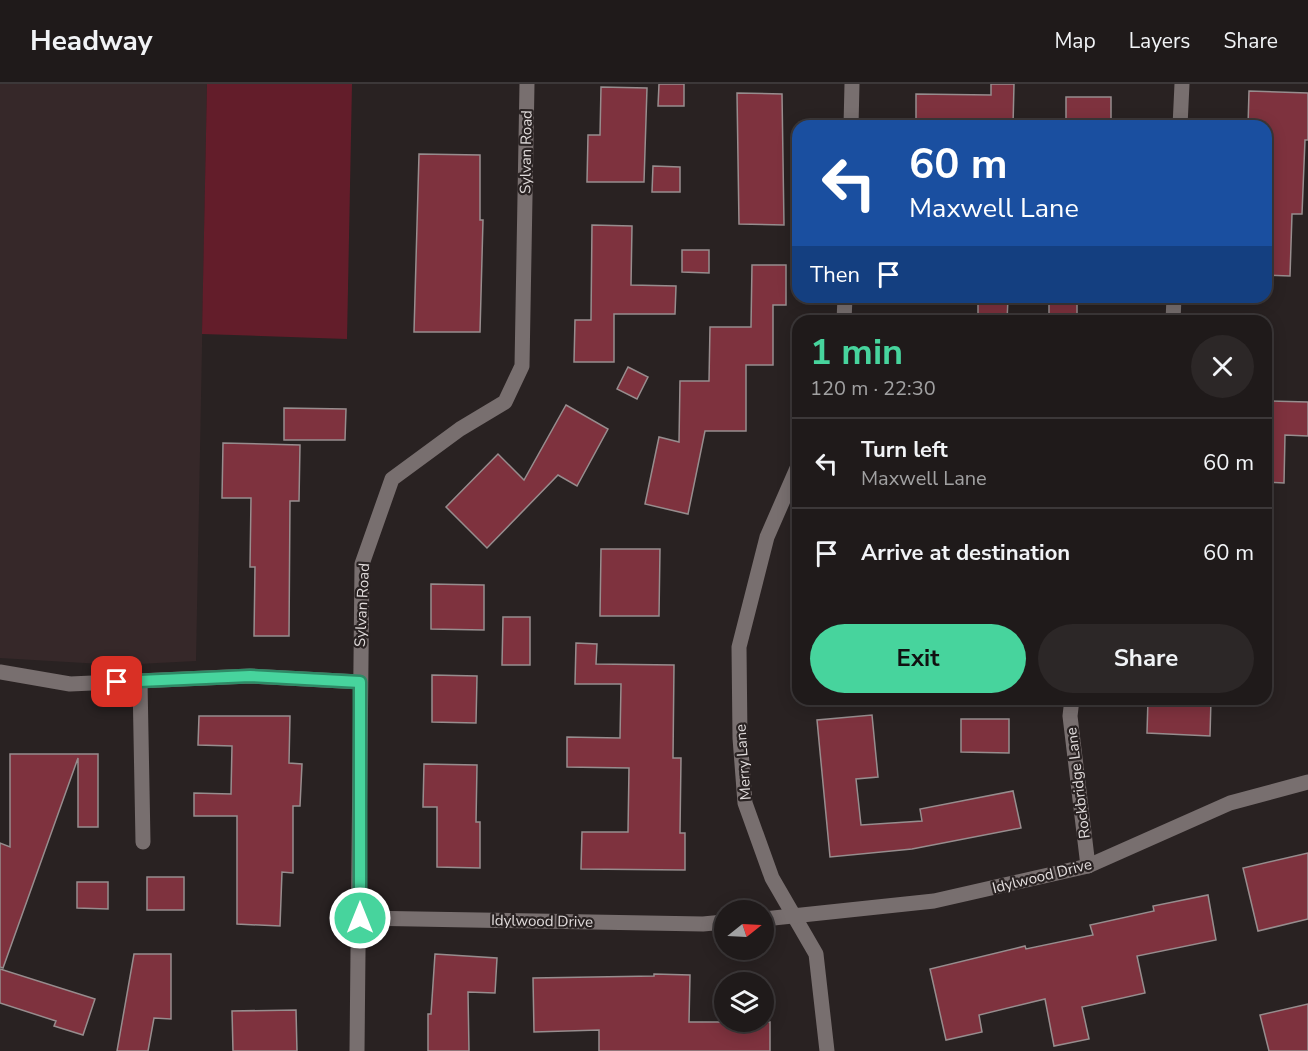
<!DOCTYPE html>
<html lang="en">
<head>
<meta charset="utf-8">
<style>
  body { margin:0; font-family:"Nunito Sans",sans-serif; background:#2c2727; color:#f1f3f6; height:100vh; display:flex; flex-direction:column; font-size:22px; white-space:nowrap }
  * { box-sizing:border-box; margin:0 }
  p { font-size:20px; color:#a1a1a2 }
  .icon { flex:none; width:33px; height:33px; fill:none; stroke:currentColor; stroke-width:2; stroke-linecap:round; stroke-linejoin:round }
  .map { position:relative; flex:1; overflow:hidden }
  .drawer { position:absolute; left:792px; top:231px; width:480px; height:390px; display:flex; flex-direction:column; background:#1f1a1a; border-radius:18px; box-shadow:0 3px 15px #0003,0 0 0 2px #3c3839 }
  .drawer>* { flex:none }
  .hud { position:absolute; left:792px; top:36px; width:480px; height:183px; border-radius:18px; box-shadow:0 3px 15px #0003,0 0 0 2px #3c3839; background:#1a4fa0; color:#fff; overflow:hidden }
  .needle { width:39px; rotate:72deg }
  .controls { position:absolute; left:714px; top:816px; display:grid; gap:12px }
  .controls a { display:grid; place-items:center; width:60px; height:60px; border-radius:50%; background:#1f1a1a; box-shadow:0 3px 15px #0003,0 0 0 2px #3c3839; font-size:30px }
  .pin { position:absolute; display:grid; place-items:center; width:51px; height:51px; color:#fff; margin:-26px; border-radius:12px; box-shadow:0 3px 9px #0006 }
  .me { position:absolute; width:66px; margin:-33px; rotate:0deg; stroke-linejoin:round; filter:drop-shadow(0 0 4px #0008) }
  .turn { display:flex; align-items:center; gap:21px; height:126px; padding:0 18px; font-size:27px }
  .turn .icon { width:78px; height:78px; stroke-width:2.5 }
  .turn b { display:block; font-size:42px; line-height:51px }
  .then { display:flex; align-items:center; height:57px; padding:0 18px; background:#0003; gap:12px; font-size:22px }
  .round { display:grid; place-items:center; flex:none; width:63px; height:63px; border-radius:32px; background:#2c2727 }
  .headline { display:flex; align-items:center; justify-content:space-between; height:102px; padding:0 18px }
  h1 { font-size:36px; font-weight:700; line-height:45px; color:#47d49d }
  .action { display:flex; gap:12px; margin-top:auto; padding:12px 18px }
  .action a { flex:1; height:69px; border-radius:36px; background:#47d49d; color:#111; font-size:24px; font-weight:700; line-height:69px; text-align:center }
  .action a+a { background:#2c2727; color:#f1f3f6 }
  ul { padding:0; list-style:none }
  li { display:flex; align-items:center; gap:18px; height:90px; padding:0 18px; border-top:2px solid #3c3839 }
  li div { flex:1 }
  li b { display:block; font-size:22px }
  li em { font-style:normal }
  header { display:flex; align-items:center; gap:36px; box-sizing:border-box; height:84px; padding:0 30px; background:#1f1a1a; border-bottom:2px solid #3c3839 }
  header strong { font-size:28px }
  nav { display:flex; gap:33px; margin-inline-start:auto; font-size:21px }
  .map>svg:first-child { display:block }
  .built { fill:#362829 }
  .green { fill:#631d2a }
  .building { fill:#7e323e; stroke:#978d8e; stroke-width:1.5 }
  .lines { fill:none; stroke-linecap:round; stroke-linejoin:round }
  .service { stroke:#786f6f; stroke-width:15 }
  .minor { stroke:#786f6f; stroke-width:15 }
  .route-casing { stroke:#2e8a66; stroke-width:15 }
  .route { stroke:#47d49d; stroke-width:10 }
  .labels { text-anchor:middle; stroke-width:4.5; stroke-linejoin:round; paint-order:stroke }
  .street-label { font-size:15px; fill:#e1dcdc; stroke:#292222 }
</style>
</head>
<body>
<header>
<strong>Headway</strong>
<nav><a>Map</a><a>Layers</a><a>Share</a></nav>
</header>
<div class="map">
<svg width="1308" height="967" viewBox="0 0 1308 967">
  <rect width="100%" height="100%" fill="#292222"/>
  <polygon class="built" points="0,0 207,0 196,577 119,581 0,574"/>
  <polygon class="green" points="207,0 352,0 347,255 202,250"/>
  <g class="building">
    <polygon points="659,0 684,0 684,22 658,22"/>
    <polygon points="991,0 1014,0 1013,42 916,42 916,10 991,11"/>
    <polygon points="601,3 647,4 644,98 587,98 588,51 600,51"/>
    <polygon points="1249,7 1308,9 1308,56 1305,56 1302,130 1292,130 1290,192 1266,191 1266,42 1248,42"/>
    <polygon points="737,9 782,10 784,141 739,140"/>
    <rect x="1066" y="13" width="45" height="29"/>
    <polygon points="419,70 480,71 480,136 483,136 480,248 414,248"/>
    <polygon points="653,82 680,83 680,108 652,108"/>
    <polygon points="592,141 632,142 631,201 676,202 675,230 614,230 614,278 574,278 575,236 591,236"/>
    <polygon points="682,166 709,166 709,189 682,188"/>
    <polygon points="752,181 786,181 786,221 773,221 773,281 746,281 746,347 705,347 688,430 645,420 659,353 679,358 680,297 709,297 710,243 751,243"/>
    <rect x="1049" y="213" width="28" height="24"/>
    <polygon points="978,214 1008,214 1007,237 978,237"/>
    <polygon points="628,283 648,293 637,315 617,305"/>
    <polygon points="1266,317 1308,318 1308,352 1285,351 1284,399 1266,398"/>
    <polygon points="566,321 608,345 577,402 558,391 487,464 446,423 498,370 524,396"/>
    <polygon points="284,324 346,325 345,356 284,356"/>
    <polygon points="223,359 300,361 299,417 290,417 289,552 254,552 255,483 250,483 251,414 222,414"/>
    <polygon points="601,465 660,465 659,532 600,532"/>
    <polygon points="431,500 484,501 484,546 431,545"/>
    <polygon points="503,533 530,533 530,581 502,581"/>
    <polygon points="576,559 597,560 596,580 674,581 673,674 681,674 680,749 685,749 685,786 581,785 582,748 628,748 629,684 567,683 567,653 620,654 621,600 575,600"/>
    <polygon points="432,591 477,592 476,639 432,638"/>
    <polygon points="1148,615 1211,615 1210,652 1147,649"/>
    <polygon points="872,631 878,693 856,695 861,741 922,737 920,725 1013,707 1021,744 912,765 830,773 817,636"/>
    <polygon points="199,632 290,632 289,679 302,680 300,722 293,722 293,789 282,788 280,842 237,840 237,732 194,732 194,709 231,710 232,662 198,661"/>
    <polygon points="961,635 1009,635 1009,669 961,668"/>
    <polygon points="10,670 98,670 98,743 78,743 78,674 3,884 0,883 0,759 10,763"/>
    <polygon points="424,680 477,681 476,738 480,738 480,784 437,783 437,723 423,723"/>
    <polygon points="1308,769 1308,835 1258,847 1243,784"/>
    <rect x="147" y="793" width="37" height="33"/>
    <polygon points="77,798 108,798 108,825 77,824"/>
    <polygon points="1208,811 1216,856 1137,872 1145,909 1082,923 1089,955 1054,962 1045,915 979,931 982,948 946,956 930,885 1025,862 1026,865 1093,851 1090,841 1154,827 1153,822"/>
    <polygon points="134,870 171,870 171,935 154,934 148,967 117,967"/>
    <polygon points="435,870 497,874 495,909 468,908 469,967 428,967 428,930 431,930"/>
    <polygon points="0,885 95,915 83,951 54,942 56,937 0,919"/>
    <polygon points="654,890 690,891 689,938 770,938 770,967 599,967 599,946 534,948 533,894 654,892"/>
    <polygon points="1308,920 1308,967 1269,967 1260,931"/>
    <polygon points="296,926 297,967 233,967 232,927"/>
  </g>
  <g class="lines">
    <polyline class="service" points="140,597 143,758"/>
    <g class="minor">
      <polyline points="851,42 852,0"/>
      <polyline points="1180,42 1182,0"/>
      <polyline points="844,237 845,213"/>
      <polyline points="1173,237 1174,213"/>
      <polyline points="798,382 767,453 739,563 740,654 745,719 772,794 816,870 827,967"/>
      <polyline points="0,588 70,600 250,592 360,598"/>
      <polyline points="1072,615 1070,632 1088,782"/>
      <polyline points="360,834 703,840 724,838"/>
      <polyline points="764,835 934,817 1088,782 1230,719 1308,698"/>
      <polyline points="357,967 362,480 392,395 460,345 505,318 522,282 527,0"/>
    </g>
  </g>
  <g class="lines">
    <defs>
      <polyline id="route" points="117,598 250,592 360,598 360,834"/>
    </defs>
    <use href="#route" class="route-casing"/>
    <use href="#route" class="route"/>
  </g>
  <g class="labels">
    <g class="street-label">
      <text transform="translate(526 68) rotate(-89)" y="5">Sylvan Road</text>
      <text transform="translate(362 521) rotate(-87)" y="5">Sylvan Road</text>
      <text transform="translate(743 678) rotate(-94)" y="5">Merry Lane</text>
      <text transform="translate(1078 699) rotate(-97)" y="5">Rockbridge Lane</text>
      <text transform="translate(1042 792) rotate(-14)" y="5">Idylwood Drive</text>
      <text transform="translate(542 837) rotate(1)" y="5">Idylwood Drive</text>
    </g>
  </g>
</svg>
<div class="controls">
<a><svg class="needle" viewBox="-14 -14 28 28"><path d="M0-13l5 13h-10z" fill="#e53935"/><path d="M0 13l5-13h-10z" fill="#a1a1a2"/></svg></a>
<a><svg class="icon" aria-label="layers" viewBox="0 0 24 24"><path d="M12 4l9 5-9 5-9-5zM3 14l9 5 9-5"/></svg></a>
</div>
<div class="pin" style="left:117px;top:598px;background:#d93025"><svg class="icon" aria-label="arrive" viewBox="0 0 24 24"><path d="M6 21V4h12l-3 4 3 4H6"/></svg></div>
<svg class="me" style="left:360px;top:834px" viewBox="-20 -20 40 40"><circle r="17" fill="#47d49d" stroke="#fff" stroke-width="3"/><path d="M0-11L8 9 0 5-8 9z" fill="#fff"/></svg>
<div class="hud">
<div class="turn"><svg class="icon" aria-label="left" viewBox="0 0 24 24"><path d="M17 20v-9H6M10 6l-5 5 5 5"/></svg><div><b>60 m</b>Maxwell Lane</div></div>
<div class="then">Then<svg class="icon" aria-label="arrive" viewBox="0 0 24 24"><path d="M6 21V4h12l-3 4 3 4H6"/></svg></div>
</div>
<section class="drawer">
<div class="headline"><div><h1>1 min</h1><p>120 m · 22:30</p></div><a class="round"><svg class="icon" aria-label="close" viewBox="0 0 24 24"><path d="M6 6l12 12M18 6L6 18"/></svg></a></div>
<ul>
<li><svg class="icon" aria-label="left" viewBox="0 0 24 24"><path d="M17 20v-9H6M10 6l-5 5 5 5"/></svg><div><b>Turn left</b><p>Maxwell Lane</p></div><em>60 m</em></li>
<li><svg class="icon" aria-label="arrive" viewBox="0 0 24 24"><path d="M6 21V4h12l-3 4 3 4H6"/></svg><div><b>Arrive at destination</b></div><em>60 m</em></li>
</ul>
<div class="action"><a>Exit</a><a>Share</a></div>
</section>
</div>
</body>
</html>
